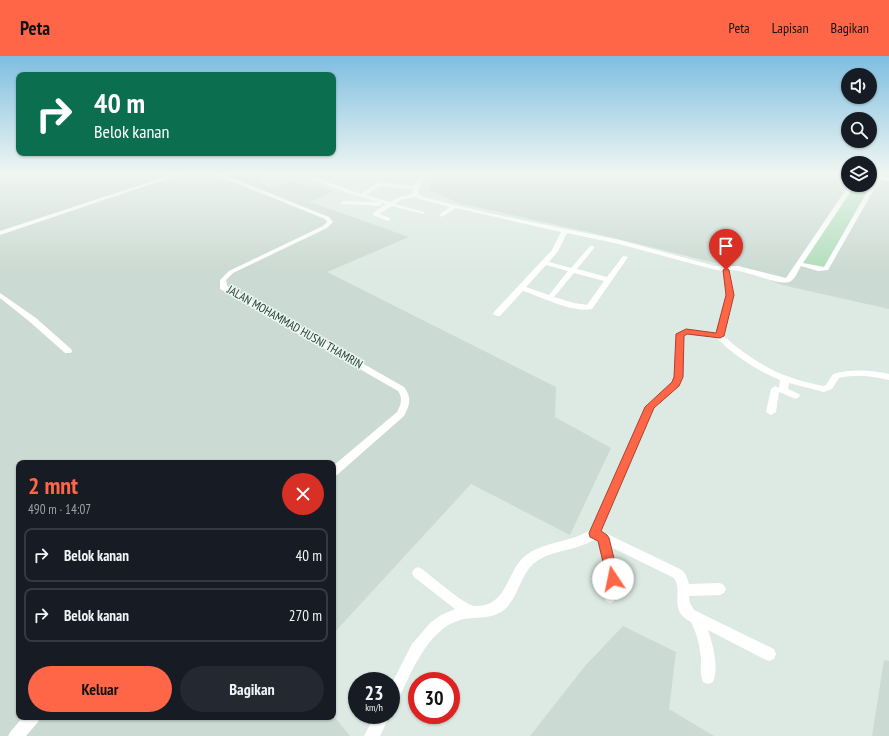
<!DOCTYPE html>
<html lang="id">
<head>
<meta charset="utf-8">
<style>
  body { margin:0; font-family:"PT Sans Narrow",sans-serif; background:#242831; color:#f1f3f6; height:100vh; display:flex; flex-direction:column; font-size:15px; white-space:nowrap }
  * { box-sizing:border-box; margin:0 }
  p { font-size:13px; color:#9ea1a6 }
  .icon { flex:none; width:22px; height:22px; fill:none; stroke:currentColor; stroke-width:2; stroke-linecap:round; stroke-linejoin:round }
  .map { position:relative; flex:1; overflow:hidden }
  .sheet { position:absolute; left:16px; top:404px; width:320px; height:260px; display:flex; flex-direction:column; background:#171b24; border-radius:8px; box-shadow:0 1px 3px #0004 }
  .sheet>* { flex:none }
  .hud { position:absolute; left:16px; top:16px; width:320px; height:84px; border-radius:8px; box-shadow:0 1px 3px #0004; background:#0b6e4f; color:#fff; overflow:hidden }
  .controls { position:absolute; left:841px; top:12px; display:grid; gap:8px }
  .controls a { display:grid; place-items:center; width:36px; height:36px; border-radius:50%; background:#171b24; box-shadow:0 1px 3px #0004; font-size:20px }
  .speed { position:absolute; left:348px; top:616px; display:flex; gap:8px; font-size:20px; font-weight:700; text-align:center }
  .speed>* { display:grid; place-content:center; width:52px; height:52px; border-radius:50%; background:#171b24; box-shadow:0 1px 3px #0004; line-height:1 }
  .speed small { font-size:10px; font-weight:400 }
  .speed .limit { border:6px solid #d22; background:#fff; color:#111 }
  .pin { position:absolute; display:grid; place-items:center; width:34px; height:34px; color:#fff; margin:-41px -17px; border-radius:50% 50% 50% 0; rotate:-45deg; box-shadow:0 0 4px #0007 }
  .pin .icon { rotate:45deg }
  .me { position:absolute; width:44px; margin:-22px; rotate:349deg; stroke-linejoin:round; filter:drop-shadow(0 0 3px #0008) }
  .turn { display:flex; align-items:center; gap:14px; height:84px; padding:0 12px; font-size:18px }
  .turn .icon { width:52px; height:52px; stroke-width:2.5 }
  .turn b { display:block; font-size:28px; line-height:34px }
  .round { display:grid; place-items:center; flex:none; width:42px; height:42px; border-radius:21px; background:#242831 }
  .head { display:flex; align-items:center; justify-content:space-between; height:68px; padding:0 12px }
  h1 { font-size:24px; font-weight:700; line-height:30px; color:#ff6647 }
  .button { display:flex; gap:8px; margin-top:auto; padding:8px 12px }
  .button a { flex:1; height:46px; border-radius:24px; background:#ff6647; color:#111; font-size:16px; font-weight:700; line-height:46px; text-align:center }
  .button a+a { background:#242831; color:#f1f3f6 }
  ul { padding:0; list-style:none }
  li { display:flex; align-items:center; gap:12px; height:54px; margin:0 8px 6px; padding:0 4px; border:2px solid #363941; border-radius:8px }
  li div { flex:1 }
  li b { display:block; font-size:15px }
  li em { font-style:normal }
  header { display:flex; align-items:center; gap:24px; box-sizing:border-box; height:56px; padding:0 20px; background:#ff6647; color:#111 }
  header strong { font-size:19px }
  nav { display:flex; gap:22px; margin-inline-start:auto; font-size:14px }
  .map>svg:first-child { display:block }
  .built { fill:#cbdad2 }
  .green { fill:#b3debc }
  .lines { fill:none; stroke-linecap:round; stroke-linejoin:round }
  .minor { fill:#fff; fill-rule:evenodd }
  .route { fill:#ff6647; stroke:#a6422e }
  .labels { text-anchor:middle; stroke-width:3; stroke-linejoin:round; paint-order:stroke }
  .street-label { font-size:12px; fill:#1d3b31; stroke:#edf7f1 }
</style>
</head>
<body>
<header>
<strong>Peta</strong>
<nav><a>Peta</a><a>Lapisan</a><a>Bagikan</a></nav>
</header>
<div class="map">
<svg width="889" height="680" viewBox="0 0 889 680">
  <rect width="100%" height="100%" fill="#ddeae3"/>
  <g class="built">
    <polygon points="0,118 266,118 258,124 271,132 291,125 334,135 310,146 409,181 327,216 556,331 555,361 611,392 570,479 471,428 333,578 333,407 19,407 19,661 333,661 333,659 350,680 0,680"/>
    <polygon points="433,118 848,118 848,129 870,129 870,118 889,118 889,253 782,229 749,215 589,176 459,147 428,134"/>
    <polygon points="623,570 676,596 669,653 714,680 530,680 585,610"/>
    <polygon points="884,604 889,605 889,680 872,680"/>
  </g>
  <polygon class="green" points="880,118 889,119 889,123 878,121 826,213 800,208 851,129 870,129 870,119 878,121"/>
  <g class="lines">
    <g class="minor">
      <polygon points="174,118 181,118 0,179 0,175"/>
      <path d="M216 118H222L329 161 333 166 327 172 233 217 226 224 227 230 404 331C412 341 410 349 404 360L337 419 333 420V410L397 356C401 349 403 342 398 335L220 233V224L229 215 323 170 327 166 325 163 216 119Z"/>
      <path d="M299 118H306L361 138 379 126 414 130 423 118H427L419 132 418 137 423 141 493 158 620 184 715 210H738L786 222 849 129H855L803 207 824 211 875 122 870 121V118L877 119 882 118 881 120 889 121V125L880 123 828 214 818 215 801 210C798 215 795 224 789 226 778 230 745 213 729 214L734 239 724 280C738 294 768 314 787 320 799 325 811 327 823 330L826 329 833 318C852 313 870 314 889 318V324C872 320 856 318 839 322L832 333 824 336 789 327 788 333 799 338 800 340 796 343 779 336 776 356 771 359 766 356 771 333 775 330 779 332 780 324C758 315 734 300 717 282L687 278 684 279 683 321 680 328 654 353 601 475 682 514 686 519 689 528 720 527 724 529 726 533 724 537 720 539 689 540 690 547 694 554 774 593 776 598 774 603 769 605 764 603 708 574C713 589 719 611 713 626L708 628 703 626C700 619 701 611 701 603 700 590 697 578 691 566 667 554 684 536 674 522L611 491 619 519 614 545 610 547 606 545 604 541 607 519 598 484 595 483C576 496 550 493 533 508 519 521 518 545 501 556 488 564 474 560 460 564 427 573 409 621 396 649L391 651V629L412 588 430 567 441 559 455 553 414 521 412 517 414 513 418 511 422 513C433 521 463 548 474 550 488 551 498 544 504 533 511 522 515 508 525 500 544 485 570 487 590 474L645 351 672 326 675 321 676 278 686 273 717 277 726 239 723 215 712 213 619 188 567 177 558 195 549 206 571 212 590 190H594V192L577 213 607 221 623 200 628 201 592 253C572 257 542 241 523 235L500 260H497L493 258 494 256 552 194 561 176 456 152 442 161 439 159 440 158 450 151 419 143 415 141 401 144 395 148 424 156V158L392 150 379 158 390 162V164L388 165 373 159 374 156 386 148 382 147 380 150 341 148V146L343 145 379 146 344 136ZM380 130 413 133 412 138 397 142 390 146 366 139ZM546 209 568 215 549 239 526 231ZM574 217 604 225 587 249 574 247 554 241Z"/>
      <polygon points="0,237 36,262 71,293 72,295 71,297 65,297 30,266 0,242"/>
      <polygon points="375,659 390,659 380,680 364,680"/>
      <polygon points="23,661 40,661 38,666 26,680 8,680 11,675"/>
    </g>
  </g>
  <linearGradient id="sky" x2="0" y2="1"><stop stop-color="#7ebee1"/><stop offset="0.55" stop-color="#f0f6f2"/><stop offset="1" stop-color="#f0f6f2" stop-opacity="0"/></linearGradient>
  <rect width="889" height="213" fill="url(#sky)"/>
  <polygon class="route" points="726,212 729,214 734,239 724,280 720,282 687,278 684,280 683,321 679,330 654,352 601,475 607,479 609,482 619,523 618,527 613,529 609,527 607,523 598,485 590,481 589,477 645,351 672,326 674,321 676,278 686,273 716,277 726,239 723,214"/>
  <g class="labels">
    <g class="street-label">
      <text transform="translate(295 271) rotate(30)" y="4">JALAN MOHAMMAD HUSNI THAMRIN</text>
    </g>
  </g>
</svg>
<div class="controls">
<a><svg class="icon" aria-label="sound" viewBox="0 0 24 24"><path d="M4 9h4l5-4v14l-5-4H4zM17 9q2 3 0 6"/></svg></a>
<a><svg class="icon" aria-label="search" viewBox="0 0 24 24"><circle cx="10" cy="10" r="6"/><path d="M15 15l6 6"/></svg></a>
<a><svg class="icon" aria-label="layers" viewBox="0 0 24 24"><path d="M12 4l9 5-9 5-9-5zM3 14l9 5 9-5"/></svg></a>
</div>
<div class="speed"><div>23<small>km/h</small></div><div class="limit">30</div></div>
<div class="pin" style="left:726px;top:214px;background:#d93025"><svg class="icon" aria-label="arrive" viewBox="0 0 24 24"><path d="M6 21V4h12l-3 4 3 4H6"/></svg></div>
<svg class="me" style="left:613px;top:523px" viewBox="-20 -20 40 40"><circle r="19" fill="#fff"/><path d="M0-13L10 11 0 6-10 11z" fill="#ff6647"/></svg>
<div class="hud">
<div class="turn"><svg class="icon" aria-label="right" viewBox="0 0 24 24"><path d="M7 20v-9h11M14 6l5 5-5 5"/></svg><div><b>40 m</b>Belok kanan</div></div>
</div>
<section class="sheet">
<div class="head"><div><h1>2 mnt</h1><p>490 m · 14:07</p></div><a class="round" style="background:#d93025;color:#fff"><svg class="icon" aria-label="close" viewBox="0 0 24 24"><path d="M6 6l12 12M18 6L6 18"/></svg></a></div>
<ul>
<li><svg class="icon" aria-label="right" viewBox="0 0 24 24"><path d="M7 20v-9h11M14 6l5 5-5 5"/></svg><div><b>Belok kanan</b></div><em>40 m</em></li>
<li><svg class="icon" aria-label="right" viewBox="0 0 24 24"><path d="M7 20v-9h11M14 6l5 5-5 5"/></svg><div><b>Belok kanan</b></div><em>270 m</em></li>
</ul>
<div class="button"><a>Keluar</a><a>Bagikan</a></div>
</section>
</div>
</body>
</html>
